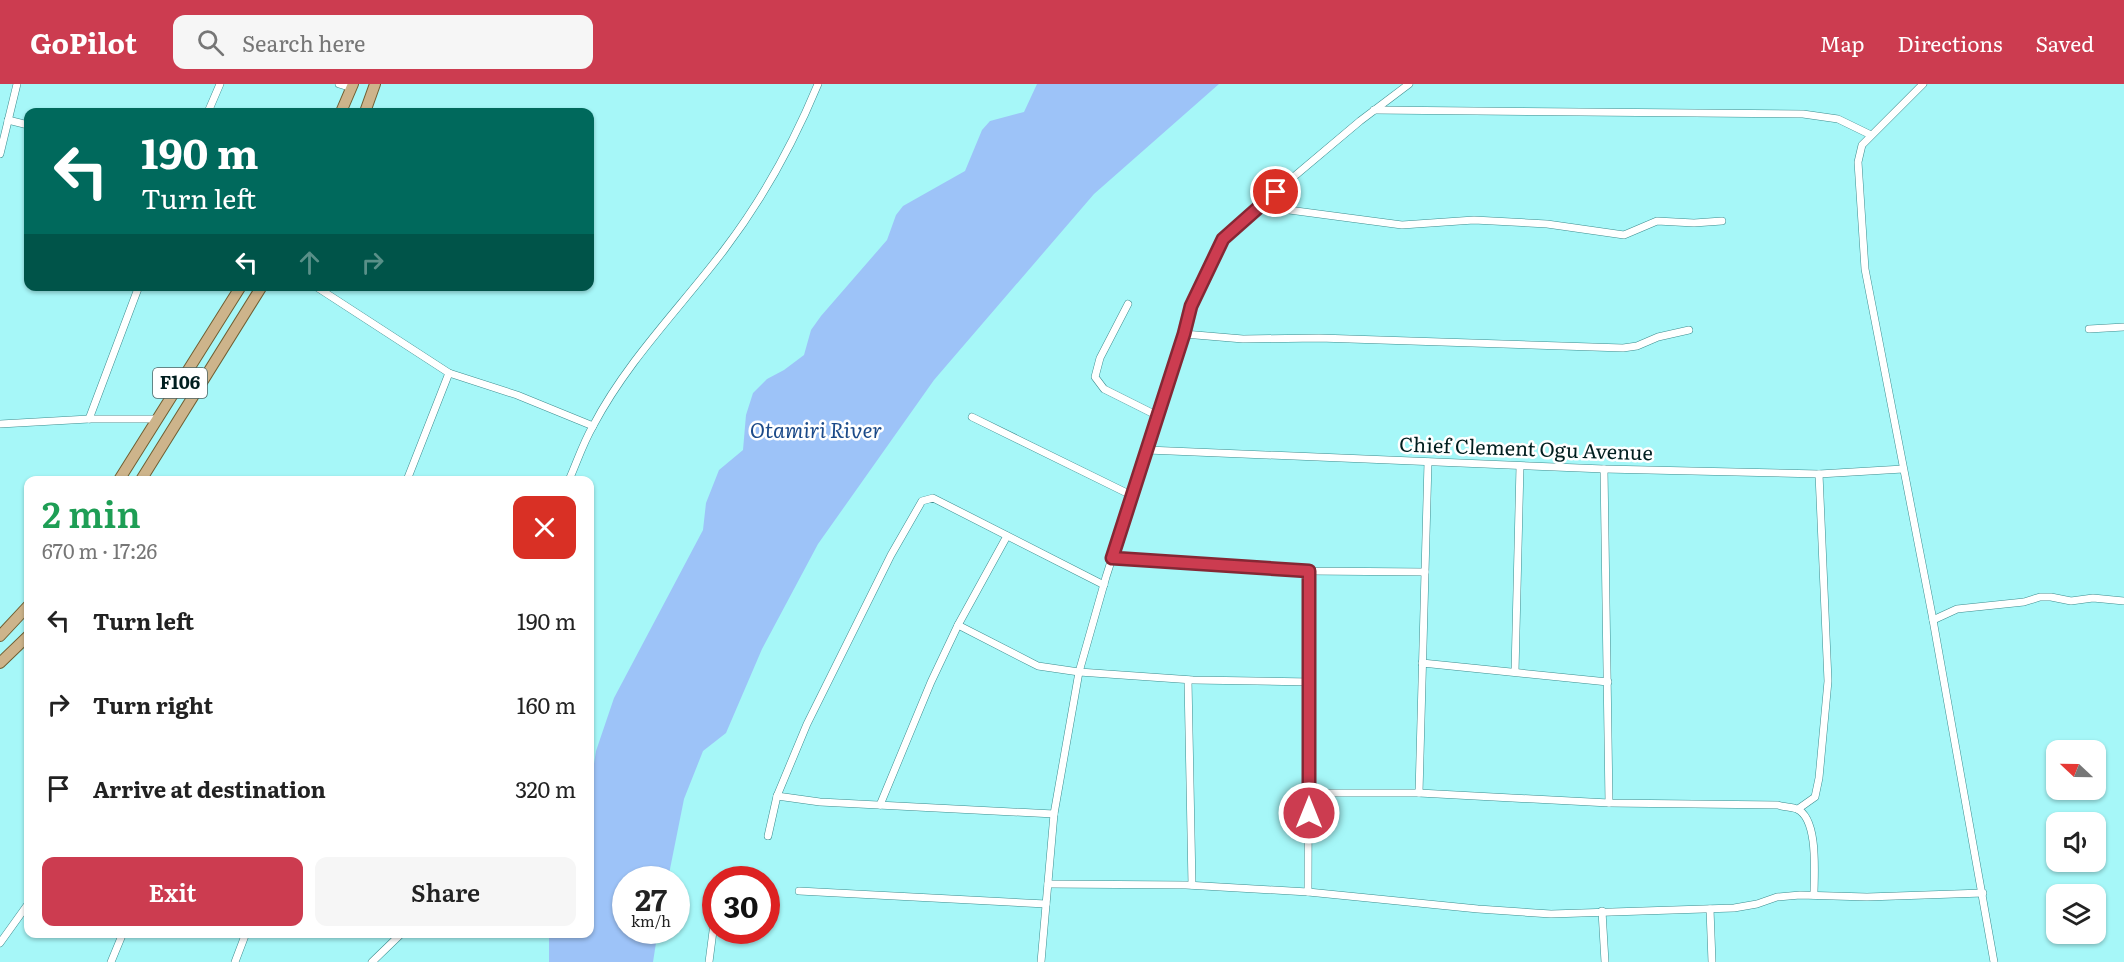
<!DOCTYPE html>
<html lang="en">
<head>
<meta charset="utf-8">
<style>
  body { margin:0; font-family:Literata,serif; background:#f6f6f6; color:#222; height:100vh; display:flex; flex-direction:column; font-size:22px; white-space:nowrap }
  * { box-sizing:border-box; margin:0 }
  p { font-size:20px; color:#767676 }
  .icon { flex:none; width:33px; height:33px; fill:none; stroke:currentColor; stroke-width:2; stroke-linecap:round; stroke-linejoin:round }
  .map { position:relative; flex:1; overflow:hidden }
  .sheet { position:absolute; left:24px; top:392px; width:570px; height:462px; display:flex; flex-direction:column; background:#fff; border-radius:12px; box-shadow:0 2px 4px #0004 }
  .sheet>* { flex:none }
  .banner { position:absolute; left:24px; top:24px; width:570px; height:183px; border-radius:12px; box-shadow:0 2px 4px #0004; background:#00695c; color:#fff; overflow:hidden }
  .needle { width:39px; rotate:292deg }
  .tools { position:absolute; left:2046px; top:656px; display:grid; gap:12px }
  .tools a { display:grid; place-items:center; width:60px; height:60px; border-radius:12px; background:#fff; box-shadow:0 2px 4px #0004; font-size:30px }
  .speed { position:absolute; left:612px; top:782px; display:flex; gap:12px; font-size:30px; font-weight:700; text-align:center }
  .speed>* { display:grid; place-content:center; width:78px; height:78px; border-radius:50%; background:#fff; box-shadow:0 2px 4px #0004; line-height:1 }
  .speed small { font-size:15px; font-weight:400 }
  .speed .limit { border:9px solid #d22; background:#fff; color:#111 }
  .pin { position:absolute; display:grid; place-items:center; width:51px; height:51px; color:#fff; margin:-26px; border:3px solid #fff; border-radius:50%; box-shadow:0 2px 6px #0007 }
  .me { position:absolute; width:66px; margin:-33px; rotate:0deg; stroke-linejoin:round; filter:drop-shadow(0 0 4px #0008) }
  .turn { display:flex; align-items:center; gap:21px; height:126px; padding:0 18px; font-size:27px }
  .turn .icon { width:78px; height:78px; stroke-width:2.5 }
  .turn b { display:block; font-size:42px; line-height:51px }
  .lanes { display:flex; align-items:center; height:57px; padding:0 18px; background:#0003; justify-content:center; gap:30px; direction:ltr }
  .lanes .off { opacity:.35 }
  .round { display:grid; place-items:center; flex:none; width:63px; height:63px; border-radius:12px; background:#f6f6f6 }
  .overview { display:flex; align-items:center; justify-content:space-between; height:102px; padding:0 18px }
  h1 { font-size:36px; font-weight:600; line-height:45px; color:#1e9e55 }
  .primary-button { display:flex; gap:12px; margin-top:auto; padding:12px 18px }
  .primary-button a { flex:1; height:69px; border-radius:12px; background:#cc3c50; color:#fff; font-size:24px; font-weight:600; line-height:69px; text-align:center }
  .primary-button a+a { background:#f6f6f6; color:#222 }
  ul { padding:0; list-style:none }
  li { display:flex; align-items:center; gap:18px; height:84px; padding:0 18px }
  li div { flex:1 }
  li b { display:block; font-size:22px }
  li em { font-style:normal }
  header { display:flex; align-items:center; gap:36px; box-sizing:border-box; height:84px; padding:0 30px; background:#cc3c50; color:#fff }
  header strong { font-size:28px }
  nav { display:flex; gap:33px; margin-inline-start:auto; font-size:21px }
  .search { width:420px; height:54px; background:#f6f6f6; display:flex; align-items:center; gap:15px; box-sizing:border-box; padding:0 21px; border-radius:12px; color:#767676; font-size:22px }
  .map>svg:first-child { display:block }
  .water { fill:#9dc3f8 }
  .lines { fill:none; stroke-linecap:round; stroke-linejoin:round }
  .minor-casing { stroke:#3c8d8f; stroke-width:8 }
  .primary-casing { stroke:#705f32; stroke-width:12 }
  .minor { stroke:#fff; stroke-width:7 }
  .primary { stroke:#cdb48b; stroke-width:10 }
  .route-casing { stroke:#852734; stroke-width:15 }
  .route { stroke:#cc3c50; stroke-width:10 }
  .labels { text-anchor:middle; stroke-width:5; stroke-linejoin:round; paint-order:stroke }
  .shield { fill:#fff; stroke:#4c6262; stroke-width:1.5 }
  .shield-label { font-size:18px; font-weight:bold; fill:#001e1f }
  .street-label { font-size:20px; fill:#001e1f; stroke:#fff }
  .water-label { font-size:21px; font-style:italic; fill:#1b4a89; stroke:#fff }
</style>
</head>
<body>
<header>
<strong>GoPilot</strong>
<div class="search"><svg class="icon" aria-label="search" viewBox="0 0 24 24"><circle cx="10" cy="10" r="6"/><path d="M15 15l6 6"/></svg>Search here</div>
<nav><a>Map</a><a>Directions</a><a>Saved</a></nav>
</header>
<div class="map">
<svg width="2124" height="878" viewBox="0 0 2124 878">
  <rect width="100%" height="100%" fill="#a6f7f8"/>
  <polygon class="water" points="1037,0 1219,0 1094,110 934,296 818,460 762,565 726,649 703,667 684,715 668,795 626,795 626,846 658,846 653,878 549,878 549,849 590,849 590,705 596,667 614,614 703,446 706,419 719,386 743,366 746,331 753,309 767,295 784,286 804,271 811,246 821,232 887,156 896,131 903,122 965,87 982,46 990,37 1024,28"/>
  <g class="lines">
    <defs>
      <g id="minor">
        <polyline points="339,0 352,4"/>
        <polyline points="1923,0 1862,61 1858,78 1865,185 1933,536 1994,878"/>
        <polyline points="1374,26 1803,30 1838,35 1871,51"/>
        <polyline points="208,28 220,0"/>
        <polyline points="8,36 28,41"/>
        <polyline points="0,70 17,0"/>
        <polyline points="1259,122 1402,141 1474,136 1547,140 1624,151 1657,137 1694,139 1722,137"/>
        <polyline points="315,202 449,289 407,396"/>
        <polyline points="1128,220 1100,274 1095,293 1104,305 1158,332"/>
        <polyline points="2089,245 2124,243"/>
        <polyline points="1184,250 1243,255 1319,254 1623,264 1637,262 1658,253 1689,246"/>
        <polyline points="449,289 517,311 593,342"/>
        <polyline points="972,333 1133,412"/>
        <polyline points="89,335 139,202"/>
        <polyline points="0,340 89,335 158,335"/>
        <polyline points="1147,366 1604,385 1819,390 1903,385"/>
        <polyline points="1604,385 1609,719"/>
        <path d="M569 396C577 378 583 359 593 342 627 277 680 224 724 166 762 116 794 58 818 0"/>
        <polyline points="1112,474 1309,487 1425,488"/>
        <polyline points="1933,536 1957,525 2024,518 2040,513 2051,513 2071,517 2093,514 2124,517"/>
        <polyline points="958,541 1038,582 1079,588 1193,596 1310,598"/>
        <polyline points="1422,579 1608,598"/>
        <polyline points="1515,588 1520,382"/>
        <polyline points="1188,596 1192,801"/>
        <path d="M1309 709H1419L1609 719 1778 721C1784 723 1792 723 1797 725 1819 735 1814 791 1814 811"/>
        <polyline points="1419,709 1428,378"/>
        <polyline points="777,712 820,718 1054,730"/>
        <polyline points="880,721 931,598 958,541 1007,452"/>
        <polyline points="1798,725 1815,713 1819,694 1828,597 1819,390"/>
        <polyline points="768,752 777,712 807,640 891,471 922,417 933,414 1104,501"/>
        <polyline points="1048,800 1186,801 1308,808 1478,825 1551,830 1734,824 1757,820 1777,813 1800,811 1867,813 1983,809"/>
        <polyline points="799,807 1046,820"/>
        <polyline points="1308,808 1309,487"/>
        <polyline points="1710,825 1712,878"/>
        <polyline points="1602,827 1605,878"/>
        <polyline points="0,859 28,820"/>
        <polyline points="111,878 123,849"/>
        <polyline points="235,878 246,849"/>
        <polyline points="372,878 402,849"/>
        <polyline points="709,878 716,824"/>
        <polyline points="1041,878 1054,730 1079,588 1106,493 1184,250 1191,222 1223,155 1259,122 1360,37 1409,0"/>
      </g>
      <g id="primary">
        <polyline points="341,28 353,0"/>
        <polyline points="365,28 375,0"/>
        <polyline points="119,396 241,202"/>
        <polyline points="141,396 262,202"/>
        <polyline points="0,552 28,522"/>
        <polyline points="0,579 28,552"/>
      </g>
    </defs>
    <use href="#minor" class="minor-casing"/>
    <use href="#primary" class="primary-casing"/>
    <use href="#minor" class="minor"/>
    <use href="#primary" class="primary"/>
  </g>
  <g class="lines">
    <defs>
      <polyline id="route" points="1276,108 1223,155 1191,222 1184,250 1112,474 1309,487 1309,729"/>
    </defs>
    <use href="#route" class="route-casing"/>
    <use href="#route" class="route"/>
  </g>
  <g class="labels">
    <rect class="shield" x="153" y="284" width="54" height="30" rx="4.5"/>
    <g class="shield-label">
      <text x="180" y="305">F106</text>
    </g>
    <g class="street-label">
      <text transform="translate(1526 365) rotate(2)" y="7">Chief Clement Ogu Avenue</text>
    </g>
    <g class="water-label">
      <text x="816" y="354">Otamiri River</text>
    </g>
  </g>
</svg>
<div class="tools">
<a><svg class="needle" viewBox="-14 -14 28 28"><path d="M0-13l5 13h-10z" fill="#e53935"/><path d="M0 13l5-13h-10z" fill="#767676"/></svg></a>
<a><svg class="icon" aria-label="sound" viewBox="0 0 24 24"><path d="M4 9h4l5-4v14l-5-4H4zM17 9q2 3 0 6"/></svg></a>
<a><svg class="icon" aria-label="layers" viewBox="0 0 24 24"><path d="M12 4l9 5-9 5-9-5zM3 14l9 5 9-5"/></svg></a>
</div>
<div class="speed"><div>27<small>km/h</small></div><div class="limit">30</div></div>
<div class="pin" style="left:1276px;top:108px;background:#d93025"><svg class="icon" aria-label="arrive" viewBox="0 0 24 24"><path d="M6 21V4h12l-3 4 3 4H6"/></svg></div>
<svg class="me" style="left:1309px;top:729px" viewBox="-20 -20 40 40"><circle r="17" fill="#cc3c50" stroke="#fff" stroke-width="3"/><path d="M0-11L8 9 0 5-8 9z" fill="#fff"/></svg>
<div class="banner">
<div class="turn"><svg class="icon" aria-label="left" viewBox="0 0 24 24"><path d="M17 20v-9H6M10 6l-5 5 5 5"/></svg><div><b>190 m</b>Turn left</div></div>
<div class="lanes"><svg class="icon" aria-label="left" viewBox="0 0 24 24"><path d="M17 20v-9H6M10 6l-5 5 5 5"/></svg><svg class="icon off" aria-label="ahead" viewBox="0 0 24 24"><path d="M12 20V5M6 11l6-6 6 6"/></svg><svg class="icon off" aria-label="right" viewBox="0 0 24 24"><path d="M7 20v-9h11M14 6l5 5-5 5"/></svg></div>
</div>
<section class="sheet">
<div class="overview"><div><h1>2 min</h1><p>670 m · 17:26</p></div><a class="round" style="background:#d93025;color:#fff"><svg class="icon" aria-label="close" viewBox="0 0 24 24"><path d="M6 6l12 12M18 6L6 18"/></svg></a></div>
<ul>
<li><svg class="icon" aria-label="left" viewBox="0 0 24 24"><path d="M17 20v-9H6M10 6l-5 5 5 5"/></svg><div><b>Turn left</b></div><em>190 m</em></li>
<li><svg class="icon" aria-label="right" viewBox="0 0 24 24"><path d="M7 20v-9h11M14 6l5 5-5 5"/></svg><div><b>Turn right</b></div><em>160 m</em></li>
<li><svg class="icon" aria-label="arrive" viewBox="0 0 24 24"><path d="M6 21V4h12l-3 4 3 4H6"/></svg><div><b>Arrive at destination</b></div><em>320 m</em></li>
</ul>
<div class="primary-button"><a>Exit</a><a>Share</a></div>
</section>
</div>
</body>
</html>
